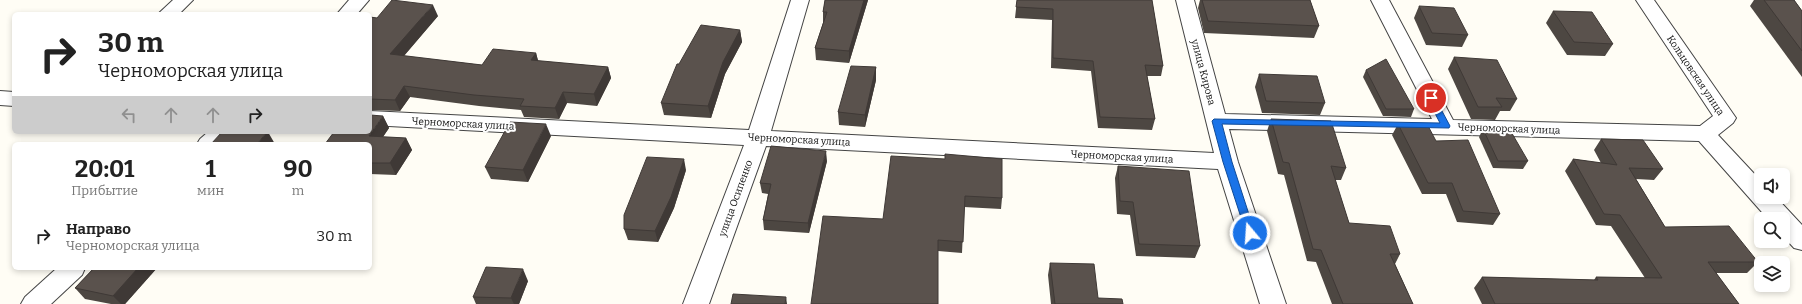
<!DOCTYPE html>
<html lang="ru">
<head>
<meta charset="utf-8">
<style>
  body { margin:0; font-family:Bitter,serif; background:#f6f6f6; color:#222; height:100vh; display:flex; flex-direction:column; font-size:15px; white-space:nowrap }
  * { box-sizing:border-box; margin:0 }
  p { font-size:13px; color:#767676 }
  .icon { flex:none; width:22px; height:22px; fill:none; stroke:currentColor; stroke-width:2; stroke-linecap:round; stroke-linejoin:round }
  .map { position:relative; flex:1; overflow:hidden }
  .details { position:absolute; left:12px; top:142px; width:360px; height:128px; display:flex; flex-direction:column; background:#fff; border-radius:6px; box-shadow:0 2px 6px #0003 }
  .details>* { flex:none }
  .guide { position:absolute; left:12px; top:12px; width:360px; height:122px; border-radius:6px; box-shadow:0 2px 6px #0003; background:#fff; color:#222; overflow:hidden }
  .fabs { position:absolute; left:1754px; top:168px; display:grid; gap:8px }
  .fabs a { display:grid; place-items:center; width:36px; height:36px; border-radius:6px; background:#fff; box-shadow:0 2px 6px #0003; font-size:20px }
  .pin { position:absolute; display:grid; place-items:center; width:34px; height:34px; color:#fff; margin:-17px; border:2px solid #fff; border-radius:50%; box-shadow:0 1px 4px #0007 }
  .me { position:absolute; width:44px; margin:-22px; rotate:342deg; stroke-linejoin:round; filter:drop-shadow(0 0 3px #0008) }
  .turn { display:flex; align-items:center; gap:14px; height:84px; padding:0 20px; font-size:18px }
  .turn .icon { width:52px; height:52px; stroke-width:2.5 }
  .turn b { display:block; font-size:28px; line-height:34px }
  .lanes { display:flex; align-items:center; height:38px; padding:0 20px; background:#0003; justify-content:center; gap:20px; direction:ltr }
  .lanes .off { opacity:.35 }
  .eta { display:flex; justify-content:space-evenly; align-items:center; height:68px; text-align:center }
  .eta b { font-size:24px; font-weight:700; line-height:28px }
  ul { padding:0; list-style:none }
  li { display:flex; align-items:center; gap:12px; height:52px; padding:0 20px }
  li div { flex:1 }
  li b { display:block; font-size:15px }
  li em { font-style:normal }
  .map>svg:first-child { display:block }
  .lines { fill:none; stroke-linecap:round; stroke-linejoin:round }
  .minor-casing { stroke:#444; stroke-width:2 }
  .minor { fill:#fff; fill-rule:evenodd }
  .wall { fill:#4d4742 }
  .shaded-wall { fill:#3f3936 }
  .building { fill:#5a524d; stroke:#3f3936 }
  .route { fill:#1a73e8; stroke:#114b97 }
  .labels { text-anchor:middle; stroke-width:4; stroke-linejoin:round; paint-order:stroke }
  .street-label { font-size:10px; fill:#111; stroke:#fff }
</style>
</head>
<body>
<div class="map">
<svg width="1802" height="304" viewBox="0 0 1802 304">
  <rect width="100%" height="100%" fill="#fffdf5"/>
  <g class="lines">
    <defs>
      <g id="minor">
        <polygon points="173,0 193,0 179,14 158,14"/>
        <polygon points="349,0 369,0 357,14 337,14"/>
        <polygon points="791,0 809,0 771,131 1214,153 1176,0 1194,0 1225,114 1432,119 1371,0 1389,0 1453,120 1700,126 1713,116 1636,0 1654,0 1736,118 1733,123 1718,135 1761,181 1761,197 1776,197 1802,225 1802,250 1794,248 1783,236 1783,219 1768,219 1699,141 1229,129 1238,162 1286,304 1260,304 1218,169 766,146 709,304 683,304 744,145 370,125 370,111 749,130"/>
        <polygon points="0,91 14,92 14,106 0,105"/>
        <polygon points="208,132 233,132 222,144 197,144 200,139"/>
        <polygon points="57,268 85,268 82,275 51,304 21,304 25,297"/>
      </g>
    </defs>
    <use href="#minor" class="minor-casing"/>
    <use href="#minor" class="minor"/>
  </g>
  <g class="wall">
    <polygon points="825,0 868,0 849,63 816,60 815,48 823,23 823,12"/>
    <polygon points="1017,0 1152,0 1163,66 1161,76 1147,76 1155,119 1152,130 1098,128 1091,71 1051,68 1052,20 1015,18"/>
    <polygon points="1200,0 1310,0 1319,26 1314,38 1204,33 1198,8"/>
    <polygon points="1754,0 1794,0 1802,11 1802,77 1750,6"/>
    <polygon points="1419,6 1468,35 1462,47 1426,45 1414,18"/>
    <polygon points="1553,11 1613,44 1605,56 1567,55 1546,23"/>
    <polygon points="438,16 404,56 482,65 536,53 538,61 608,67 611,78 597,106 567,103 559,119 524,117 521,110 479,106 410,97 400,111 370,110 370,17 377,18"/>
    <polygon points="740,30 742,42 725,74 711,118 664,115 661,103"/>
    <polygon points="1454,57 1517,99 1510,111 1500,111 1495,120 1471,119 1448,69"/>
    <polygon points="876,67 876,80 865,127 839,125 838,112"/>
    <polygon points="1366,70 1414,109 1411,117 1383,116 1363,77"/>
    <polygon points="1259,74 1325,103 1320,115 1262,113 1255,87"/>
    <polygon points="383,116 389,128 383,137 406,138 412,150 396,175 370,174 370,144"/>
    <polygon points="1271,119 1346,168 1341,180 1335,180 1349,223 1400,254 1395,264 1413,304 1332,304 1316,262 1307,261 1284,175 1278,174 1267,131"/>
    <polygon points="1398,124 1436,141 1500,214 1493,225 1457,222 1446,194 1422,194 1392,135"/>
    <polygon points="1483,129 1528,161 1523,169 1493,168 1479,137"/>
    <polygon points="551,136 528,182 491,179 485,167"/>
    <polygon points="1601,139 1663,169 1654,180 1636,179 1665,227 1758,262 1747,273 1716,273 1739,304 1482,304 1474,288 1482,277 1594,280 1596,277 1645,278 1611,226 1596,225 1565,171 1573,159 1601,163 1594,150"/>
    <polygon points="945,159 1002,198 1001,209 964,207 962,253 938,251 883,219"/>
    <polygon points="827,161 809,233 764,230 763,220 768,194 762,193 760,183"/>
    <polygon points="1118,166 1200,246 1195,258 1136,256 1130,215 1117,214 1115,178"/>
    <polygon points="686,170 674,208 658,242 628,240 624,229"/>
    <polygon points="1050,263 1098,298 1123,304 1051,304 1048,275"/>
    <polygon points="94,268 157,268 125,304 111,304 85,299 75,288"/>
    <polygon points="528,281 519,304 476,304 473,297"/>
  </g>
  <g class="shaded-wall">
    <polygon points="864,0 868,0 849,63 849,51"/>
    <polygon points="433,5 438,16 395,66 390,54"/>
    <polygon points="740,30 742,42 725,74 711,118 708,106 723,62"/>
    <polygon points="536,53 539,64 531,60"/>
    <polygon points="608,67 611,78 597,106 594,94"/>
    <polygon points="876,67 876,80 865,127 865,115"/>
    <polygon points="404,86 410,97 400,111 395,100"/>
    <polygon points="563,92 567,103 559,119 555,108"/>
    <polygon points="383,116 389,128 375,148 369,136"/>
    <polygon points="546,124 551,136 528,182 523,170"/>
    <polygon points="267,132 268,132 275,144 257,144"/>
    <polygon points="406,138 412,150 396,175 390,163"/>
    <polygon points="826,151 827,161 809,233 808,223"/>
    <polygon points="684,159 686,170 674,208 658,242 655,231"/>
    <polygon points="138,268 157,268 125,304 121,304 113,296"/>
    <polygon points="523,269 528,281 519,304 514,304 511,298"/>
    <polygon points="786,297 787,304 785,304"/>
  </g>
  <g class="building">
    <polygon points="392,0 433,5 390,54 482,65 493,49 536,53 531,60 608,67 594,94 563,92 555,108 520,106 524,99 474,95 404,86 395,100 370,99 370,17 377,18"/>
    <polygon points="825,0 864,0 849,51 815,48 827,12 823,12"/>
    <polygon points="1017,0 1152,0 1163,66 1145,65 1155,119 1100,117 1093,61 1053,58 1053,9 1016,7"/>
    <polygon points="1202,0 1310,0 1319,26 1208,21"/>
    <polygon points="1764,0 1794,0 1802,11 1802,51"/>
    <polygon points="1419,6 1454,8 1468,35 1432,33"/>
    <polygon points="1553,11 1592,12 1613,44 1574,42"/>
    <polygon points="701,25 740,30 723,62 708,106 661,103 677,64 679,64"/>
    <polygon points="1454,57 1497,60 1517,99 1496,98 1502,107 1478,107"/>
    <polygon points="1386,59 1414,109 1386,109 1366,70"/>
    <polygon points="851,66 876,67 865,115 838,112"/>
    <polygon points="1259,74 1317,76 1325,103 1266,101"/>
    <polygon points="370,115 383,116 369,136 406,138 390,163 370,163 370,144 325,144 334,132 370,132"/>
    <polygon points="1271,119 1331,121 1346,168 1331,166 1349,223 1390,226 1400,254 1390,254 1413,304 1343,304 1321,250 1313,249 1289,163 1283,162"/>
    <polygon points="510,122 546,124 523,170 485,167"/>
    <polygon points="1398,124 1427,124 1436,141 1468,140 1500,214 1463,211 1452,183 1428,183"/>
    <polygon points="1483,129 1510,130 1528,161 1498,161"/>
    <polygon points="222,132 267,132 257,144 211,144"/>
    <polygon points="1601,139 1643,140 1663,169 1629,168 1665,227 1729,226 1758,262 1708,262 1739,304 1495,304 1482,277 1598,280 1596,277 1662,278 1620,215 1604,214 1573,159 1617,165"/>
    <polygon points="771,146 826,151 808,223 763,220 771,184 760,183"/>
    <polygon points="945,154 1002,159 1002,198 965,196 963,242 938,240 938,304 811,304 823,216 883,219 891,156 945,159"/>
    <polygon points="647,157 684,159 671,197 655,231 624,229 624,215"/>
    <polygon points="1118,166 1189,171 1200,246 1139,244 1133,202 1120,201"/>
    <polygon points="1050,263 1094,264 1098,298 1122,299 1123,304 1055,304"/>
    <polygon points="486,267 523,269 511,298 473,297"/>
    <polygon points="94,268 138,268 113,296 75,288"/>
    <polygon points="733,294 786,297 785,304 731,304"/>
  </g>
  <polygon class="route" points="1431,95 1435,98 1450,126 1449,128 1222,124 1232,162 1255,233 1254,236 1247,236 1223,162 1212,121 1214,119 1440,123 1427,98"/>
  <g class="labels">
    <g class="street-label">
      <text transform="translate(1204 72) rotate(75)" y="4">улица Кирова</text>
      <text transform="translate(1696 75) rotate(56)" y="4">Кольцовская улица</text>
      <text transform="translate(463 123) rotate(3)" y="4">Черноморская улица</text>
      <text transform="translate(1509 128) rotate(2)" y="4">Черноморская улица</text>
      <text transform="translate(799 139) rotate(3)" y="4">Черноморская улица</text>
      <text transform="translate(1122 156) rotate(3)" y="4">Черноморская улица</text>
      <text transform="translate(735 198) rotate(-70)" y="4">улица Осипенко</text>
    </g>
  </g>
</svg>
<div class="fabs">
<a><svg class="icon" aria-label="sound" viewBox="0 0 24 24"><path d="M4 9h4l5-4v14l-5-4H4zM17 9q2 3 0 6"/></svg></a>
<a><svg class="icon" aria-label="search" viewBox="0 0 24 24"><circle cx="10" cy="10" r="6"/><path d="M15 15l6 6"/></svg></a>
<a><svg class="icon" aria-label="layers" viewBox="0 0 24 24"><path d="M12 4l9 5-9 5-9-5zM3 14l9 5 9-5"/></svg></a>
</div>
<div class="pin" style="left:1431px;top:98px;background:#d93025"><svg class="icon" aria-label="arrive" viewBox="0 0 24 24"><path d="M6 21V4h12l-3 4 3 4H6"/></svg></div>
<svg class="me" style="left:1250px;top:233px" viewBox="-20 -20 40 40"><circle r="17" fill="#1a73e8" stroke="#fff" stroke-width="3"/><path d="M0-11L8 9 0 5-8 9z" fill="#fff"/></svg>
<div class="guide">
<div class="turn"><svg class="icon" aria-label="right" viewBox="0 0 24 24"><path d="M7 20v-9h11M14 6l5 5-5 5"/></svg><div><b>30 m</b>Черноморская улица</div></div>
<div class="lanes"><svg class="icon off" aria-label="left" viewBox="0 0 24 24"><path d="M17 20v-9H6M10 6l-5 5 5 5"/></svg><svg class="icon off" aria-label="ahead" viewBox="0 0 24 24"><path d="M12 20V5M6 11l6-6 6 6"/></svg><svg class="icon off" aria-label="ahead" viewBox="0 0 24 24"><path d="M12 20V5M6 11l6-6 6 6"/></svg><svg class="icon" aria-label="right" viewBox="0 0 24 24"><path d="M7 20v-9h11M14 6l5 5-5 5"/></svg></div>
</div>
<section class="details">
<div class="eta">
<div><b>20:01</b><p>Прибытие</p></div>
<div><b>1</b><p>мин</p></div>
<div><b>90</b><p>m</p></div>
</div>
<ul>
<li><svg class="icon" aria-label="right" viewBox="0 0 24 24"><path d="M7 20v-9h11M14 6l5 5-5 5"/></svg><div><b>Направо</b><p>Черноморская улица</p></div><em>30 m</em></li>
</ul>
</section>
</div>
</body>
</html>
